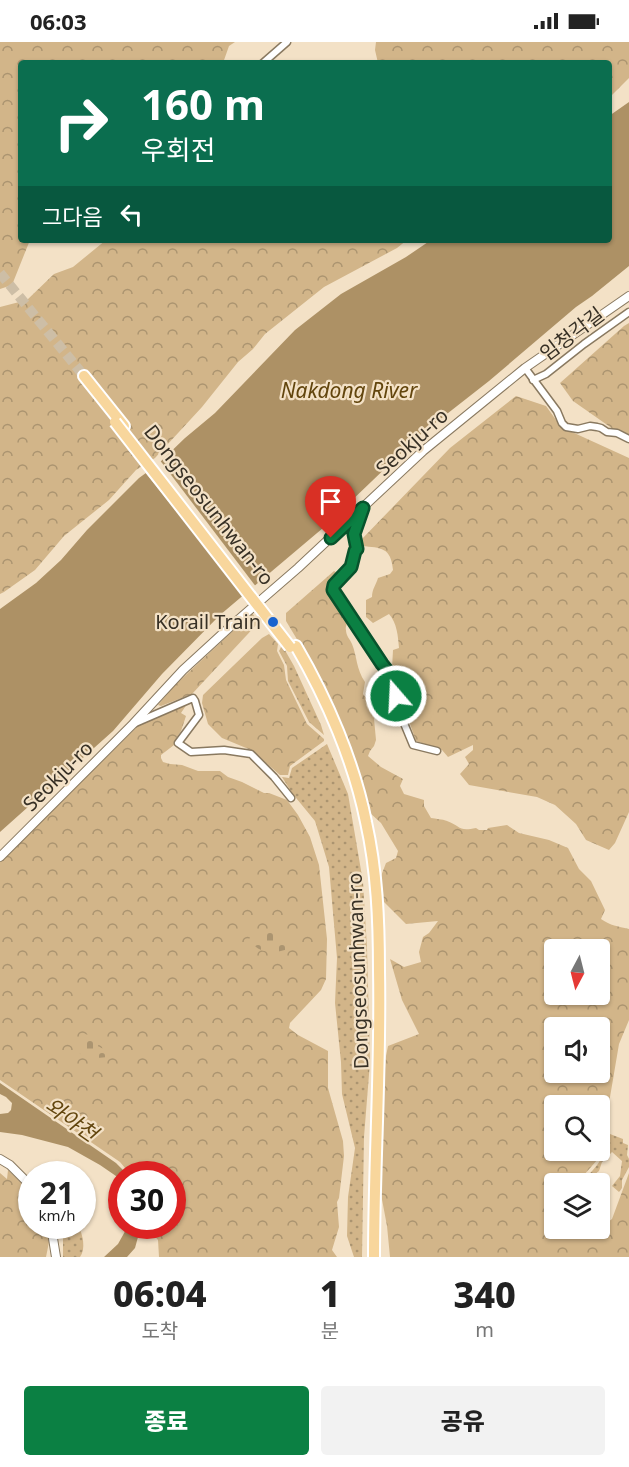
<!DOCTYPE html>
<html lang="ko">
<head>
<meta charset="utf-8">
<style>
  body { margin:0; font-family:"Noto Sans","Noto Sans KR",sans-serif; background:#f2f2f2; color:#222; height:100vh; display:flex; flex-direction:column; font-size:22px; white-space:nowrap }
  * { box-sizing:border-box; margin:0 }
  p { font-size:20px; color:#767676 }
  .icon { flex:none; width:33px; height:33px; fill:none; stroke:currentColor; stroke-width:2; stroke-linecap:round; stroke-linejoin:round }
  .map { position:relative; height:1215px; overflow:hidden }
  .sheet { display:flex; flex-direction:column; background:#fff; flex:1 }
  .sheet>* { flex:none }
  .banner { position:absolute; left:18px; top:18px; width:594px; height:183px; border-radius:6px; box-shadow:0 2px 4px #0004; background:#0b6e4f; color:#fff; overflow:hidden }
  .needle { width:39px; rotate:187deg }
  .fabs { position:absolute; left:544px; top:897px; display:grid; gap:12px }
  .fabs a { display:grid; place-items:center; width:66px; height:66px; border-radius:6px; background:#fff; box-shadow:0 2px 4px #0004; font-size:30px }
  .speed { position:absolute; left:18px; top:1119px; display:flex; gap:12px; font-size:30px; font-weight:700; text-align:center }
  .speed>* { display:grid; place-content:center; width:78px; height:78px; border-radius:50%; background:#fff; box-shadow:0 2px 4px #0004; line-height:1 }
  .speed small { font-size:15px; font-weight:400 }
  .speed .limit { border:9px solid #d22; background:#fff; color:#111 }
  .pin { position:absolute; display:grid; place-items:center; width:51px; height:51px; color:#fff; margin:-62px -26px; border-radius:50% 50% 50% 0; rotate:-45deg; box-shadow:0 0 6px #0007 }
  .pin .icon { rotate:45deg }
  .me { position:absolute; width:66px; margin:-33px; rotate:341deg; stroke-linejoin:round; filter:drop-shadow(0 0 4px #0008) }
  .turn { display:flex; align-items:center; gap:21px; height:126px; padding:0 24px; font-size:27px }
  .turn .icon { width:78px; height:78px; stroke-width:2.5 }
  .turn b { display:block; font-size:42px; line-height:51px }
  .then { display:flex; align-items:center; height:57px; padding:0 24px; background:#0003; gap:12px; font-size:22px }
  .eta { display:flex; justify-content:space-evenly; align-items:center; height:102px; text-align:center }
  .eta b { font-size:36px; font-weight:800; line-height:42px }
  .action { display:flex; gap:12px; margin-top:auto; padding:12px 24px }
  .action a { flex:1; height:69px; border-radius:6px; background:#0b8043; color:#fff; font-size:24px; font-weight:800; line-height:69px; text-align:center }
  .action a+a { background:#f2f2f2; color:#222 }
  .status { display:flex; justify-content:space-between; align-items:center; height:42px; padding:0 30px; background:#fff; direction:ltr }
  .status svg { height:16px; fill:currentColor }
  .map>svg:first-child { display:block }
  .grass { fill:url(#grass-dots) }
  .forest { fill:url(#forest-crowns); fill-rule:evenodd }
  .cemetery { fill:url(#cemetery-stones) }
  .water { fill:#ad9165 }
  .pier { fill:#f3e1c6 }
  .lines { fill:none; stroke-linecap:round; stroke-linejoin:round }
  .trunk-tunnel { stroke:#cdbea6; stroke-width:10; stroke-dasharray:10 5; stroke-linecap:butt }
  .minor-casing { stroke:#897960; stroke-width:9 }
  .tertiary-casing { stroke:#897960; stroke-width:10 }
  .trunk-casing { stroke:#fff; stroke-width:14 }
  .minor { stroke:#fff; stroke-width:6 }
  .tertiary { stroke:#fff; stroke-width:8 }
  .trunk { stroke:#f8d69c; stroke-width:10 }
  .trunk-bridge-casing { stroke:#fff; stroke-width:14; stroke-linecap:butt }
  .trunk-bridge { stroke:#f8d69c; stroke-width:10 }
  .route-casing { stroke:#07532c; stroke-width:15 }
  .route { stroke:#0b8043; stroke-width:10 }
  .poi-dot { fill:#1963ce; stroke:#f3e1c6; stroke-width:2 }
  .labels { text-anchor:middle; stroke-width:4.5; stroke-linejoin:round; paint-order:stroke }
  .street-label { font-size:20px; fill:#373025; stroke:#f3e1c6 }
  .poi-label { font-size:20px; fill:#373025; stroke:#f3e1c6; text-anchor:end }
  .water-label { font-size:21px; font-style:italic; fill:#62450d; stroke:#f3e1c6 }
</style>
</head>
<body>
<div class="status"><b>06:03</b><svg viewBox="0 0 49 12"><path d="M0 12V9h3v3zM5 12V6h3v6zM10 12V3h3v9zM15 12V0h3v12zM26 1h20v11H26zM47 4h2v5h-2z"/></svg></div>
<div class="map">
<svg width="629" height="1215" viewBox="0 0 629 1215">
  <defs>
    <pattern id="grass-dots" width="8" height="8" patternUnits="userSpaceOnUse" patternTransform="scale(1.5)"><rect width="8" height="8" fill="#d2b589"/><path d="M2 2h.1M6 6h.1" fill="none" stroke="#ab9470" stroke-width="1.8" stroke-linecap="round"/></pattern>
    <pattern id="forest-crowns" width="20" height="18" patternUnits="userSpaceOnUse" patternTransform="scale(1.5)"><rect width="20" height="18" fill="#d2b589"/><path d="M2 6a3 3 0 1 1 6 0M12 15a3 3 0 1 1 6 0" fill="none" stroke="#ab9470"/></pattern>
    <pattern id="cemetery-stones" width="16" height="16" patternUnits="userSpaceOnUse" patternTransform="scale(1.5)"><rect width="16" height="16" fill="#d2b589"/><path d="M2 7V4a2 2 0 0 1 4 0v3zM10 15v-3a2 2 0 0 1 4 0v3z" fill="#ab9470"/></pattern>
  </defs>
  <rect width="100%" height="100%" fill="#f3e1c6"/>
  <g class="grass">
    <polygon points="282,603 294,624 321,683 324,693 309,680 288,639 287,624 279,609"/>
    <polygon points="327,702 348,752 363,840 367,906 370,1020 364,1095 362,1215 354,1215 347,1194 348,1155 355,1106 342,1052 341,1020 335,961 337,916 329,825 315,779 292,751 282,735 289,736 292,726"/>
    <path d="M610 1092 623 1097V1101L628 1103 627 1113 629 1117V1125L622 1138V1146L619 1150 612 1144 620 1134 622 1119 612 1110 602 1120 599 1129C594 1132 594 1136 595 1141H586C588 1129 597 1127 601 1116 605 1108 605 1099 610 1092Z"/>
    <path d="M63 1184H78C83 1192 86 1207 80 1215H63Z"/>
  </g>
  <g class="forest">
    <polygon points="0,0 235,0 229,4 223,21 21,21 21,198 30,198 12,243 0,247"/>
    <polygon points="376,0 629,0 629,36 609,56 609,21 378,21 375,8"/>
    <polygon points="106,198 407,198 397,206 324,245 265,292 253,307 238,320 202,365 155,416 136,428 109,458 64,494 35,528 4,550 0,552 0,265 27,258 54,232 73,225"/>
    <polygon points="629,281 629,393 613,387 573,359 560,341 624,284"/>
    <path d="M516 354 546 364 561 385 629 416V770L615 801 609 808 586 798 576 782 555 763 537 755 469 743 460 732 469 722 465 715 473 708V703L448 715 442 708 416 699 394 636 392 626 393 608 399 606C398 594 397 581 389 572L373 581 366 575V558L372 555C372 547 376 543 378 536L390 532 393 528C391 505 381 506 362 504L361 498 450 406Z"/>
    <path d="M334 529 339 532 332 541 328 551 348 579C347 581 345 586 346 588 346 594 350 597 352 602 357 614 356 627 365 640L363 652 373 666 376 698 374 704 370 709 368 714 381 725 403 737 400 744 404 752 424 758V764L431 776C436 777 442 777 447 779 461 784 458 790 476 786L479 788H487L488 786 507 783 519 791 549 798 568 806 579 827 591 839 605 868 601 877C611 884 617 884 629 887V978L619 1002 609 1061 607 1089 598 1117 584 1133V1141L555 1142V1186L577 1187 583 1192 589 1194 612 1177 629 1131V1215H390L387 1184 377 1131 386 1014 388 1004 419 992 402 958 390 917 404 925 421 920 419 910 423 895 429 891 438 879 406 882 381 857V834L386 821 396 816 398 809 381 781 370 771 344 693 319 634 286 579V571ZM555 908H600V952H555ZM555 986H600V1030H555ZM555 1064H600V1108H555Z"/>
    <polygon points="252,571 259,580 192,652 161,664 158,663 174,644"/>
    <polygon points="269,592 278,602 277,609 284,623 286,638 307,682 324,697 324,699 290,724 288,733 280,733 251,708 222,696 208,682 202,661 203,653 262,596"/>
    <polygon points="187,662 181,671 186,674 181,689 175,698 174,703 161,713 161,716 163,720 170,722 182,723 198,729 220,729 228,735 242,740 264,751 269,751 287,758 298,773 310,795 319,823 327,897 326,937 321,948 290,981 289,986 298,993 328,1009 328,1046 343,1099 344,1114 339,1156 337,1160 339,1185 332,1208 337,1215 159,1215 158,1198 146,1184 172,1184 172,1132 130,1132 120,1120 0,1038 0,820 138,684"/>
    <polygon points="8,1128 31,1150 32,1184 46,1184 49,1200 46,1215 0,1215 0,1131 7,1137"/>
  </g>
  <g class="cemetery">
    <path d="M276 885 290 896 288 907C273 912 259 912 249 898L251 892Z"/>
    <polygon points="85,992 99,996 98,1005 108,1008 108,1015 86,1017 72,1004"/>
  </g>
  <g class="water">
    <polygon points="629,60 629,224 592,254 576,265 489,339 420,393 323,486 220,573 162,632 113,689 0,790 0,567 36,541 61,518 87,488 139,436 157,423 185,396 215,371 295,288 341,252 406,215 431,198 609,198 609,74"/>
    <polygon points="0,1041 116,1121 127,1132 122,1132 121,1142 116,1134 100,1123 68,1105 22,1093 0,1090 0,1072 8,1071 11,1068 12,1061 6,1055 0,1052"/>
    <polygon points="128,1184 141,1184 135,1206 127,1215 104,1215 118,1202"/>
  </g>
  <polygon class="pier" points="159,417 257,546 246,556 144,429"/>
  <g class="lines">
    <polyline class="trunk-tunnel" points="0,231 84,334"/>
    <defs>
      <g id="minor">
        <polyline points="263,21 287,0"/>
        <polyline points="525,326 557,369 562,381 566,385 578,387 590,384 597,385 601,386 607,390 617,391 629,397"/>
        <polyline points="533,338 546,332 584,302 629,270"/>
        <polyline points="363,467 354,492 357,507 355,509 351,525 334,543 333,548 382,622 390,631 392,640 401,674 413,703 437,709"/>
        <polyline points="133,682 193,656 195,659 199,673 178,701 191,710 224,708 251,712 274,735 291,756"/>
      </g>
      <g id="tertiary">
        <polyline points="0,815 133,682 183,628 231,584 298,526 423,409 525,326 629,254"/>
        <polyline points="0,1117 10,1123 32,1145"/>
        <polyline points="51,1184 56,1215"/>
      </g>
      <g id="trunk">
        <polyline points="84,334 124,384"/>
        <path d="M296 604C327 657 354 720 366 780 377 829 379 879 379 929 381 1024 374 1120 374 1215"/>
      </g>
    </defs>
    <use href="#minor" class="minor-casing"/>
    <use href="#tertiary" class="tertiary-casing"/>
    <use href="#trunk" class="trunk-casing"/>
    <use href="#minor" class="minor"/>
    <use href="#tertiary" class="tertiary"/>
    <use href="#trunk" class="trunk"/>
    <defs>
      <polyline id="trunk-bridge" points="115,380 290,605"/>
    </defs>
    <use href="#trunk-bridge" class="trunk-bridge-casing"/>
    <use href="#trunk-bridge" class="trunk-bridge"/>
  </g>
  <g class="lines">
    <defs>
      <path id="route" d="M331 496 363 466 354 492 357 507 355 509 351 525 334 543 333 548 382 622C392 633 391 640 396 654"/>
    </defs>
    <use href="#route" class="route-casing"/>
    <use href="#route" class="route"/>
  </g>
  <circle class="poi-dot" cx="273" cy="580" r="6"/>
  <g class="labels">
    <g class="street-label">
      <text transform="translate(572 292) rotate(-37)" y="7">임청각길</text>
      <text transform="translate(412 400) rotate(-42)" y="7">Seokju-ro</text>
      <text transform="translate(209 463) rotate(52)" y="7">Dongseosunhwan-ro</text>
      <text transform="translate(58 734) rotate(-45)" y="7">Seokju-ro</text>
      <text transform="translate(358 929) rotate(-92)" y="7">Dongseosunhwan-ro</text>
    </g>
    <g class="poi-label">
      <text x="261" y="587">Korail Train</text>
    </g>
    <g class="water-label">
      <text x="349" y="356">Nakdong River</text>
      <text transform="translate(71 1078) rotate(35)" y="7">와야천</text>
    </g>
  </g>
</svg>
<div class="fabs">
<a><svg class="needle" viewBox="-14 -14 28 28"><path d="M0-13l5 13h-10z" fill="#e53935"/><path d="M0 13l5-13h-10z" fill="#767676"/></svg></a>
<a><svg class="icon" aria-label="sound" viewBox="0 0 24 24"><path d="M4 9h4l5-4v14l-5-4H4zM17 9q2 3 0 6"/></svg></a>
<a><svg class="icon" aria-label="search" viewBox="0 0 24 24"><circle cx="10" cy="10" r="6"/><path d="M15 15l6 6"/></svg></a>
<a><svg class="icon" aria-label="layers" viewBox="0 0 24 24"><path d="M12 4l9 5-9 5-9-5zM3 14l9 5 9-5"/></svg></a>
</div>
<div class="speed"><div>21<small>km/h</small></div><div class="limit">30</div></div>
<div class="pin" style="left:331px;top:496px;background:#d93025"><svg class="icon" aria-label="arrive" viewBox="0 0 24 24"><path d="M6 21V4h12l-3 4 3 4H6"/></svg></div>
<svg class="me" style="left:396px;top:654px" viewBox="-20 -20 40 40"><circle r="17" fill="#0b8043" stroke="#fff" stroke-width="3"/><path d="M0-11L8 9 0 5-8 9z" fill="#fff"/></svg>
<div class="banner">
<div class="turn"><svg class="icon" aria-label="right" viewBox="0 0 24 24"><path d="M7 20v-9h11M14 6l5 5-5 5"/></svg><div><b>160 m</b>우회전</div></div>
<div class="then">그다음<svg class="icon" aria-label="left" viewBox="0 0 24 24"><path d="M17 20v-9H6M10 6l-5 5 5 5"/></svg></div>
</div>
</div>
<section class="sheet">
<div class="eta">
<div><b>06:04</b><p>도착</p></div>
<div><b>1</b><p>분</p></div>
<div><b>340</b><p>m</p></div>
</div>
<div class="action"><a>종료</a><a>공유</a></div>
</section>
</body>
</html>
